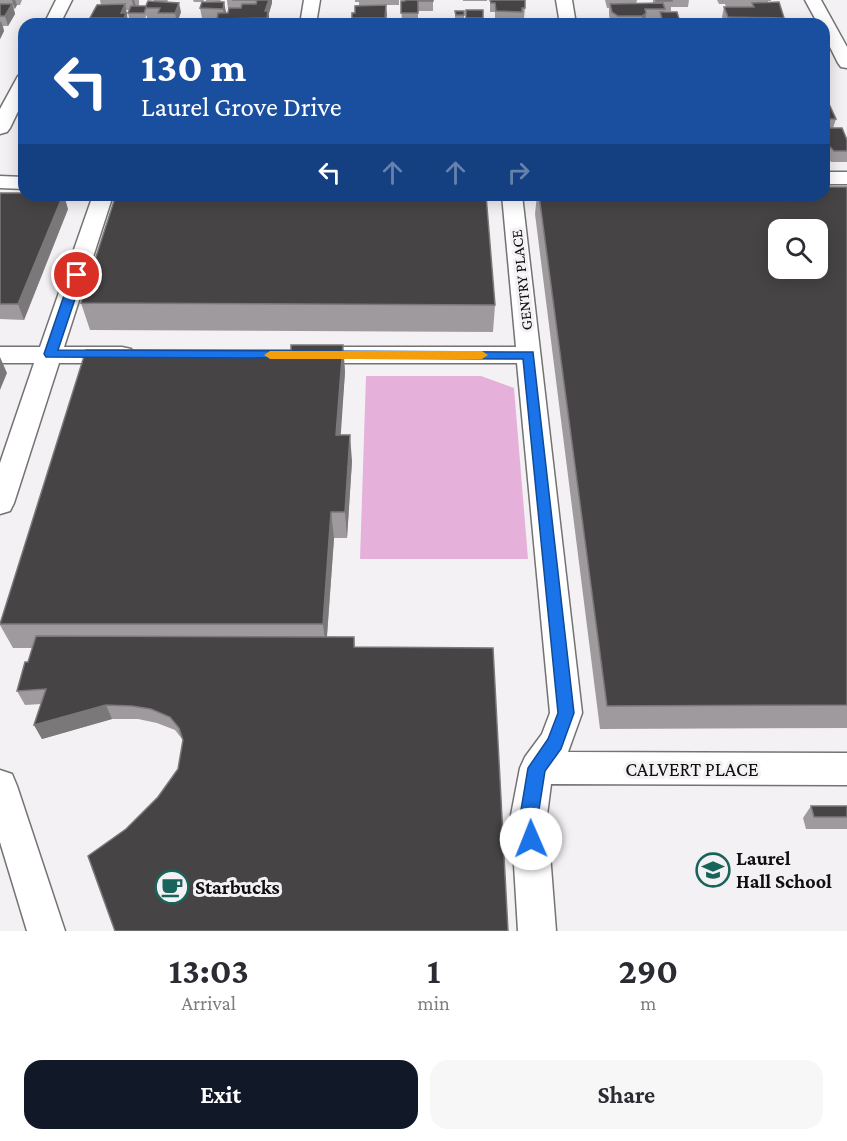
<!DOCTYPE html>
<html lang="en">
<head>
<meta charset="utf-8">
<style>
  body { margin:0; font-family:"Crimson Pro",serif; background:#f7f7f7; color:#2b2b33; height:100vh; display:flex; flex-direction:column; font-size:22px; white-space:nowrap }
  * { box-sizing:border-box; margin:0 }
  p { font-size:20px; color:#7c7c81 }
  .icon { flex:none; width:33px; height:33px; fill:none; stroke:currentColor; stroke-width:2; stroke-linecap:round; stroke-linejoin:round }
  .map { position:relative; height:931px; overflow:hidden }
  .sheet { display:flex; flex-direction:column; background:#fff; flex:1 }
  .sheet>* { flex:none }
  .top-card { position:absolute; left:18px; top:18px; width:812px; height:183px; border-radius:18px; box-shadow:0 3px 15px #0003; background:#1a4fa0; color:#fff; overflow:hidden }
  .controls { position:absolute; left:768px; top:219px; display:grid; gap:12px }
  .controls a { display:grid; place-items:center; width:60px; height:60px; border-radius:12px; background:#fff; box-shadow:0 3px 15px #0003; font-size:30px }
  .pin { position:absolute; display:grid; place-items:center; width:51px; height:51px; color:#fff; margin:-26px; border:3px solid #fff; border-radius:50%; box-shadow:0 2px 6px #0007 }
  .me { position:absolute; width:66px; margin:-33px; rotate:359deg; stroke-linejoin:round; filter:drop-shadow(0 0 4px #0008) }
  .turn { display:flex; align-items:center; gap:21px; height:126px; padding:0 24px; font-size:27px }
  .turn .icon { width:78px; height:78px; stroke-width:2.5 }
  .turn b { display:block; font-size:42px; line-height:51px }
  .lanes { display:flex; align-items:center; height:57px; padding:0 24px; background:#0003; justify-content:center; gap:30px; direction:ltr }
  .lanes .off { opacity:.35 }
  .eta { display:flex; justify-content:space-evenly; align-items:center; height:102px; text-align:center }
  .eta b { font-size:36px; font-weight:700; line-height:42px }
  .primary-button { display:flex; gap:12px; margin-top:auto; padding:12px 24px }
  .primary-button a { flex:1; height:69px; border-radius:18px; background:#111827; color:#fff; font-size:24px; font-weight:700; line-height:69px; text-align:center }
  .primary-button a+a { background:#f7f7f7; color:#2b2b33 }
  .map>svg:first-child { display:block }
  .green { fill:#e5b1db }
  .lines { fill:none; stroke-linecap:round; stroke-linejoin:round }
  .minor-casing { stroke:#757274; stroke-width:3 }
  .minor { fill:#fff; fill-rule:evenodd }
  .wall { fill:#9e9a9d; fill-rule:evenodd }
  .shaded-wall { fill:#7b787a }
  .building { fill:#474446; stroke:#7b787a; stroke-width:1.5; fill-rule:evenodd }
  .route { fill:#1a73e8; stroke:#114b97; stroke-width:1.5 }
  .slow { fill:#f59e0b }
  .labels { text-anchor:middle; stroke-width:6; stroke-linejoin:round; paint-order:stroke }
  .street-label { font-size:16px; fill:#100f10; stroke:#f4f1f4 }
  .near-street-label { font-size:20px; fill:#100f10; stroke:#f4f1f4 }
  .near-poi-label { font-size:20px; font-weight:bold; fill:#100f10; stroke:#f4f1f4; text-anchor:start }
</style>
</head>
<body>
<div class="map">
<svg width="847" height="931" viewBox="0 0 847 931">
  <rect width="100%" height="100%" fill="#f4f1f4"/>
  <polygon class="green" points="366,376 481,376 514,388 528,559 360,559"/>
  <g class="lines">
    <defs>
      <g id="minor">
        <polygon points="56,0 72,0 60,24 44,24"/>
        <polygon points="304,0 320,0 316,24 300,24"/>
        <polygon points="556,0 572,0 576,24 560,24"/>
        <polygon points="805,0 821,0 847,47 847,68 841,67 838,63 824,35 824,24 818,24"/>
        <polygon points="24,75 24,99 10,128 7,132 0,134 0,109 18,76"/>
        <rect x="824" y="172" width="23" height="12"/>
        <polygon points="0,176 24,177 24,189 0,188"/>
        <polygon points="93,195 113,195 64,347 122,347 131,349 134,355 131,361 122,363 59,363 14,503 10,511 0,514 0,463 34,363 0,363 0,347 40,347"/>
        <polygon points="502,195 522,195 582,713 568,752 847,753 847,785 551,784 547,815 556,931 518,931 511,815 520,768 525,757 542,734 550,713 517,363 307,363 298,361 295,355 298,349 307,347 516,347"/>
        <polygon points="0,770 12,774 17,786 65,931 27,931 0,842"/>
      </g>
    </defs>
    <use href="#minor" class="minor-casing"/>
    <use href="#minor" class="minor"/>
  </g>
  <g class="wall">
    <polygon points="0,0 22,0 20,5 17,5 14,9 15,14 8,26 3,26 4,31 0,39"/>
    <polygon points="100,0 139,0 139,6 135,6 146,6 154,1 154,0 168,0 167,2 181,12 177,23 161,23 161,24 159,18 147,18 147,15 145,18 129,18 128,13 130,10 126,10 128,24 91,24 90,18 101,5"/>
    <polygon points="193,0 204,0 203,2 224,2 225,13 228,13 228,9 227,0 272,0 272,3 269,13 269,24 217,24 217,19 202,18 200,8 202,2 194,2"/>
    <polygon points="206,0 221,0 220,2 206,1"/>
    <polygon points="355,0 399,0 399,5 385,5 387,15 386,24 352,24 352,18 359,6 359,2 355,2"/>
    <polygon points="433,0 433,11 418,11 418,19 402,23 401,1"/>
    <rect x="463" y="0" width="24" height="1"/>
    <polygon points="490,0 525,8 524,18 522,18 522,21 529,24 466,24 466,10 483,10 483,21 495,21 495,12 490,12"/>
    <path d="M605 0H637L636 4 653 3V0H642H689L688 7H671V11H665L664 12 679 19 678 24H614L610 22 609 14V8H607ZM645 19H659V20H645Z"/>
    <polygon points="717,0 771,0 771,1 768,1 768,3 784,18 783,22 792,24 725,24 722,17 724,7 726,7 725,4 719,4"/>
    <rect x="455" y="11" width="9" height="13"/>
    <polygon points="824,91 826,97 824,104 836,119 833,128 847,140 847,162 831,162 824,154"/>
    <polygon points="847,187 847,728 600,729 535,214 537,195 824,195"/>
    <polygon points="0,193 68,209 24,320 0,319"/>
    <polygon points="81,303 495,305 493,332 90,330"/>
    <polygon points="343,345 345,372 340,435 352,461 347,538 334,538 327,637 354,637 355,647 126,829 158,797 178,769 183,740 175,730 157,723 138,719 112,719 42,739 34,725 41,704 25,705 17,691 28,662 33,648 13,648 0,625 0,621 291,350"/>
    <polygon points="811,806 847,806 847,829 806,829 803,818"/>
  </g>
  <g class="shaded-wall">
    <polygon points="12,0 15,0 17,5 15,9"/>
    <polygon points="132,0 134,0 136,6 134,10"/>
    <polygon points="269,0 272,0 272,3 269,13 269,24 268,24 267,18 265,11"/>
    <polygon points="224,2 226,12 224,19 223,9"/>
    <polygon points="179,3 181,12 177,23 175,13"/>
    <polygon points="12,4 15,14 8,26 5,16"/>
    <polygon points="125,4 127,14 128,24 125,24 121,13"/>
    <polygon points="386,5 387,15 385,24 385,18"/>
    <polygon points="646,13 645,23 641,24 642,16"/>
    <polygon points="1,21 4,31 0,39 0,23"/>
    <polygon points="63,195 64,195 68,209 24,320 18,304"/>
    <polygon points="343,345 345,372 339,461 336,435"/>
    <polygon points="0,357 7,373 0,390"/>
    <polygon points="350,435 352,461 347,538 345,512"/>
    <polygon points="331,512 334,538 326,648 323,624"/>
    <polygon points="106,705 112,719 42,739 34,725"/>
  </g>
  <g class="building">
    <polygon points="232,0 269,0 265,11 268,11 267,18 217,19 218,13 228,13 229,8 241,8 242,4 256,4 257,0"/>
    <polygon points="405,0 433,0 433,1 418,1 418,13 401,13 401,1 405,1"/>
    <polygon points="490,0 525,0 525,8 522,8 522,12 496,11 495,3 491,3"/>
    <rect x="656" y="0" width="16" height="1"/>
    <polygon points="148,1 179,3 175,13 158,13 160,8 145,8"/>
    <polygon points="202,2 224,2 223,9 200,8"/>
    <polygon points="779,2 784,18 728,17 724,7 754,7 752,3"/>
    <polygon points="663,3 665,9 645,9 646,13 642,16 618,16 612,12 610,4"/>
    <polygon points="0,4 12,4 5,16 0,16"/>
    <polygon points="125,4 121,13 126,13 124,18 90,18 97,5"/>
    <polygon points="386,5 385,18 352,18 352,13 355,13 355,6"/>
    <polygon points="131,6 146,6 146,8 144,13 128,13"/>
    <rect x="466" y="10" width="17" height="8"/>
    <polygon points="455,11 464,11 464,15 456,15"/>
    <polygon points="660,12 677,12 679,19 662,19"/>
    <polygon points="181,19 196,19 194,24 179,24"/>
    <rect x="402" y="19" width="18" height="5"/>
    <polygon points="729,19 744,19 747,24 731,24"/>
    <polygon points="144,20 160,20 159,24 143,24"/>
    <polygon points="615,20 669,20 670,24 616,24"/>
    <polygon points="428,21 435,21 436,24 428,24"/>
    <polygon points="474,21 528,21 529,24 474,24"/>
    <rect x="224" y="22" width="41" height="2"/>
    <polygon points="386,22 385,24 351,24"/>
    <polygon points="763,22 791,22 792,24 764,24"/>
    <polygon points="92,23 122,23 121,24 91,24"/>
    <polygon points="824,104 829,104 836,119 824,119"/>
    <polygon points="824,128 842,128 847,140 847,151 834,151 827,144 824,144"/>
    <path d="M824 187H847V705L607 706 539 195H824ZM778 230H818V268H778Z"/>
    <polygon points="0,193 24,193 24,195 63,195 18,304 0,304"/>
    <polygon points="116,195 486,195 495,305 81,303"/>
    <polygon points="291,345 343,345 336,435 350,435 345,512 331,512 323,624 0,624 86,350 291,350"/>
    <polygon points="36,636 354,637 354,647 493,648 508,931 115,931 88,856 126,829 158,797 178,769 183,740 179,728 170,717 151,709 132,706 106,705 34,725 46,689 17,691 25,662 28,662"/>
    <polygon points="811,806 847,806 847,817 814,817"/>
  </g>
  <polygon class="route" points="77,271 83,275 58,350 533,352 574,713 561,749 545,771 538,816 540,839 537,845 531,848 524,845 520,816 528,768 548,739 558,713 523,359 46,357 44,354 71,275"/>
  <polygon class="slow" points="270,351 482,351 488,355 482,359 270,359 264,355"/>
  <defs>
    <symbol id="school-ring" viewBox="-11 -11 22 22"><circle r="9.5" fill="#f4f1f4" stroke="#18635a" stroke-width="1.5"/><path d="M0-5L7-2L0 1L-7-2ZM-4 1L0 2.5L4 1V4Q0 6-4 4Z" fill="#18635a"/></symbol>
    <symbol id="cafe-ring" viewBox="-11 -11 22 22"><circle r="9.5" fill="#f4f1f4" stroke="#18635a" stroke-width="1.5"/><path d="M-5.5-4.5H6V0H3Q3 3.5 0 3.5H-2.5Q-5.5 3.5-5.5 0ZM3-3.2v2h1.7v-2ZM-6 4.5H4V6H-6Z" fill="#18635a"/></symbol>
  </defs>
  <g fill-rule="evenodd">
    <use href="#school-ring" x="694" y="851" width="38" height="38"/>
    <use href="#cafe-ring" x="153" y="868" width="38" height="38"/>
  </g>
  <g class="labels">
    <g class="street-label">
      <text transform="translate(521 280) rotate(-96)" y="6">GENTRY PLACE</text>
    </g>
    <g class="near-street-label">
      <text x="692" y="776">CALVERT PLACE</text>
    </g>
    <g class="near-poi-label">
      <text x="736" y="865">Laurel<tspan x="736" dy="23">Hall School</tspan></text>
      <text x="195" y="894">Starbucks</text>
    </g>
  </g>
</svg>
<div class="controls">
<a><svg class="icon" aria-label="search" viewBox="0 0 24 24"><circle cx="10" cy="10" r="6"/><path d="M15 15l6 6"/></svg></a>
</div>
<div class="pin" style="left:77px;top:275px;background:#d93025"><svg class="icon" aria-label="arrive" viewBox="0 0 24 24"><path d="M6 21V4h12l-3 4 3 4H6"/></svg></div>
<svg class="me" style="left:531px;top:839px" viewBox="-20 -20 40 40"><circle r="19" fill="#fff"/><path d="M0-13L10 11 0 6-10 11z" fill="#1a73e8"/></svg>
<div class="top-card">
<div class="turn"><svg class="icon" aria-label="left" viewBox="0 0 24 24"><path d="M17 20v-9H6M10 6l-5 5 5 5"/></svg><div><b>130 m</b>Laurel Grove Drive</div></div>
<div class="lanes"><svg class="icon" aria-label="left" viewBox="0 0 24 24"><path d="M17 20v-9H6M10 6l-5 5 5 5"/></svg><svg class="icon off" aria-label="ahead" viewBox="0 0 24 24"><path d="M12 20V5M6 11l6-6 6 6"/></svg><svg class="icon off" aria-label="ahead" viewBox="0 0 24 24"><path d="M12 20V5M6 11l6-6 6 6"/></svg><svg class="icon off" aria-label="right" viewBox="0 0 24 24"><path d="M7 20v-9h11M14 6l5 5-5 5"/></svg></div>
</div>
</div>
<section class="sheet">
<div class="eta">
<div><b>13:03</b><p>Arrival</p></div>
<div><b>1</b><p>min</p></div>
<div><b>290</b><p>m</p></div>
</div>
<div class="primary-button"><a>Exit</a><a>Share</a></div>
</section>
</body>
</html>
